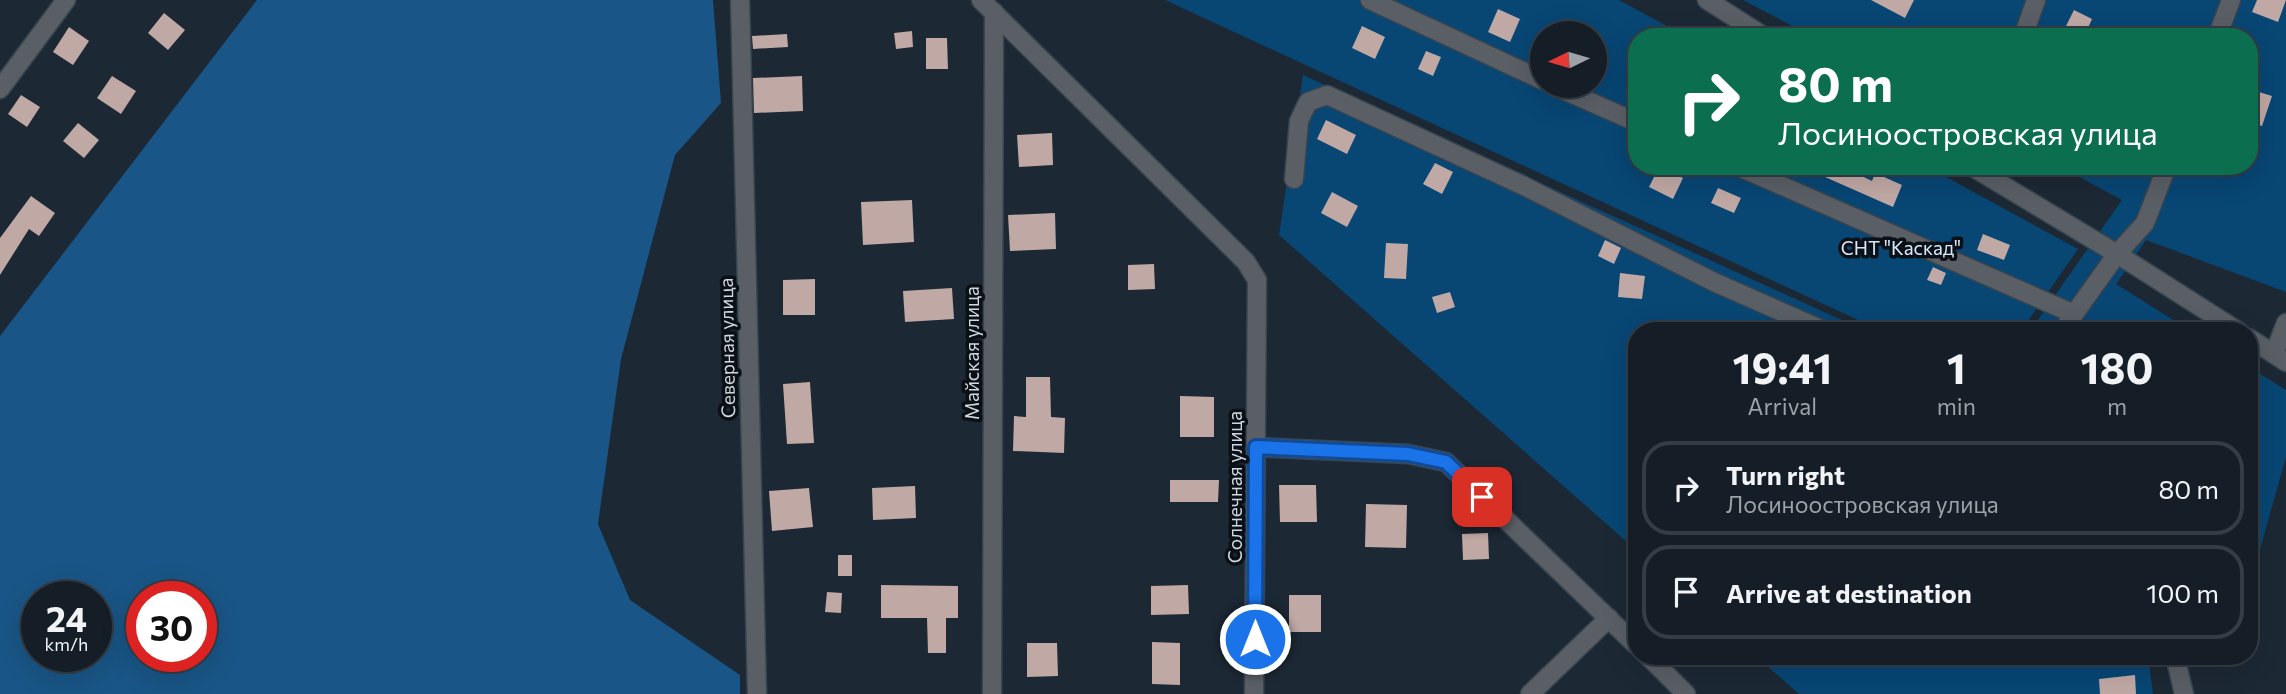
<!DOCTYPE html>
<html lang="en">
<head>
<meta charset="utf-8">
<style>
  body { margin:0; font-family:Commissioner,sans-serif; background:#1e272f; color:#f1f3f6; height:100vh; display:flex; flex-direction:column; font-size:26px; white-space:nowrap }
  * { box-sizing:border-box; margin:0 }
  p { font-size:23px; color:#9da2a7 }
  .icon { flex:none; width:38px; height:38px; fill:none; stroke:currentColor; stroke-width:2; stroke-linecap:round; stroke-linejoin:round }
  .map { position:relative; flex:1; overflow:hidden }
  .drawer { position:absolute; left:1628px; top:322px; width:630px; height:343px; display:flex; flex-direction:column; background:#151e27; border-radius:28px; box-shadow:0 7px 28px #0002,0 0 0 2px #343c44 }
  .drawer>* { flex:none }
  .top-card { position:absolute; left:1628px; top:28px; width:630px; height:147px; border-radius:28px; box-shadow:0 7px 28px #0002,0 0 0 2px #343c44; background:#0b6e4f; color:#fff; overflow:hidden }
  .needle { width:46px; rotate:265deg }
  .fabs { position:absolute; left:1530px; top:21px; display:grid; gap:14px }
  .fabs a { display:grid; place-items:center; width:77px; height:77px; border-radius:50%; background:#151e27; box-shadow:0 7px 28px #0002,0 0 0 2px #343c44; font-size:35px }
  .speed { position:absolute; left:21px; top:581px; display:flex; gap:14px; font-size:35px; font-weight:700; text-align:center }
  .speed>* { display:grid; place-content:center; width:91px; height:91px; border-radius:50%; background:#151e27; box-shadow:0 7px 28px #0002,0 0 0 2px #343c44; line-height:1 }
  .speed small { font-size:18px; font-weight:400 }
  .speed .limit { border:10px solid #d22; background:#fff; color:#111 }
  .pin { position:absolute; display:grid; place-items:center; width:60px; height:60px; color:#fff; margin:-30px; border-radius:14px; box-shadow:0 4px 10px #0006 }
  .me { position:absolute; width:77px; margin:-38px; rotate:0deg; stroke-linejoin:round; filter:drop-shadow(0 0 5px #0008) }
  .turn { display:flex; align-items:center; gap:24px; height:147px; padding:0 35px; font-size:32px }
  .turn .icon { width:91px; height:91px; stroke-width:2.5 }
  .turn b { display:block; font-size:49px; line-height:60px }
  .eta { display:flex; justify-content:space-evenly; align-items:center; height:119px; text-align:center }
  .eta b { font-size:42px; font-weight:700; line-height:49px }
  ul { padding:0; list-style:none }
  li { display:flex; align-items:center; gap:21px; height:94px; margin:0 14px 10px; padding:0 21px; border:4px solid #343c44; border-radius:28px }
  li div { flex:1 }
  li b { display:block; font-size:26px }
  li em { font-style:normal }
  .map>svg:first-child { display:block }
  .green { fill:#084674; fill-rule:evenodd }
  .forest { fill:#195586; fill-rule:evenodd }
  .building { fill:#c0a8a4 }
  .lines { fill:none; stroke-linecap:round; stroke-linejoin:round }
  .minor-casing { stroke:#38444f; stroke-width:21 }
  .minor { stroke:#595f65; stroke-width:18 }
  .route-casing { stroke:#114b97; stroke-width:18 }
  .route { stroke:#1a73e8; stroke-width:12 }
  .labels { text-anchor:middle; stroke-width:7; stroke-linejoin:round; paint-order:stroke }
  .park-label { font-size:19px; fill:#d5e7f9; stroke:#0b1016 }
  .street-label { font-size:19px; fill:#ced7df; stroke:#0b1016 }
</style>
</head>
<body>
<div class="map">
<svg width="2286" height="694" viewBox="0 0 2286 694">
  <rect width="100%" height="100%" fill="#1c2834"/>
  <g class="green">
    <path d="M1165 0H1619L1687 37H1636V166H1926L2078 249 2021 331H1882ZM1542 33H1594V86H1542Z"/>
    <polygon points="1743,0 2286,0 2286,292 2146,240 2116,284 2191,331 2030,331 2122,200 2059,166 2249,166 2249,37 1813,37"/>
    <polygon points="1303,75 1866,331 1636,331 1636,550 1279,235"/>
    <polygon points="2249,367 2286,390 2286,457 2255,567 2249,563"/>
    <polygon points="1756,656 2148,656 2153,694 1799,694"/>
  </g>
  <path class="forest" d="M257 0H713L721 103 675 155 621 359 598 524 630 600 740 675V694H0V336ZM37 597H96V656H37ZM142 597H201V656H142Z"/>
  <g class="building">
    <polygon points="1871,0 1914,0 1905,18"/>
    <polygon points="2257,0 2286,0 2278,22 2252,12"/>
    <polygon points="1498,9 1520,19 1510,42 1488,32"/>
    <polygon points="2074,10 2092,19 2084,37 2073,37 2063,32"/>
    <polygon points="164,13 185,30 168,50 148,33"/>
    <polygon points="1362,26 1385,37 1375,59 1352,48"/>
    <polygon points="69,27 89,41 73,65 53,52"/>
    <polygon points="912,31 913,47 896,49 894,33"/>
    <polygon points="787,34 788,47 753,49 752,36"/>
    <polygon points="926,38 947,38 948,69 926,69"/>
    <polygon points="1426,51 1441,57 1433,76 1418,69"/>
    <polygon points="112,76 136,91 121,114 97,98"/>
    <polygon points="802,76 803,111 754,113 753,78"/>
    <polygon points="2249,89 2272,96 2262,126 2249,122"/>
    <polygon points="21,95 40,107 27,127 8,114"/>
    <polygon points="1326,120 1356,135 1347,154 1317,139"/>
    <polygon points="78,123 99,140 84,158 63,141"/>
    <polygon points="1052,133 1053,165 1019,167 1017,135"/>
    <polygon points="1435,163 1453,172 1442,194 1423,184"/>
    <polygon points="1831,166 1841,166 1872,181 1875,173 1902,185 1893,207 1825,177"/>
    <polygon points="1659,167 1683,178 1673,199 1649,187"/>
    <polygon points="1718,188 1741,198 1734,213 1711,203"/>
    <polygon points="1332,192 1358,206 1347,227 1321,213"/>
    <polygon points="31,196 55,213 39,236 29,229 0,275 0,238"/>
    <polygon points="912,200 914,242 863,245 861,202"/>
    <polygon points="1055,213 1056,249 1010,251 1008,215"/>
    <polygon points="1983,234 2010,245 2004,260 1977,250"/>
    <polygon points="1605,240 1621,248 1614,264 1598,256"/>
    <polygon points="1386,243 1408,244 1406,279 1384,278"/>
    <polygon points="1154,264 1155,289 1128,290 1128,265"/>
    <polygon points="1933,267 1946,273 1941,285 1927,280"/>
    <polygon points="1620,273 1645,276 1642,299 1618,297"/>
    <polygon points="815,279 815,315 783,315 783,280"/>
    <polygon points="952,288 954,319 905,322 903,291"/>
    <polygon points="1450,292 1455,307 1437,313 1432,297"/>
    <polygon points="1026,377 1050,377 1051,417 1065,418 1064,453 1013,451 1014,416 1026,417"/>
    <polygon points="810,382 814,443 787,444 783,384"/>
    <polygon points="1180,396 1214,397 1214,437 1180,437"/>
    <polygon points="1170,480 1219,480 1218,502 1170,502"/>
    <polygon points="1279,485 1316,485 1317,522 1280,522"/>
    <polygon points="915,486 916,518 873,520 872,488"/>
    <polygon points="809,488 813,527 772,531 769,491"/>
    <polygon points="1366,504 1407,505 1406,548 1365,547"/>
    <polygon points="1488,533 1489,559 1463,560 1462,534"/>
    <rect x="838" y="555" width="14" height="21"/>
    <polygon points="881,585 958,586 958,618 946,618 946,653 928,653 927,618 881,618"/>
    <polygon points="1188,585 1189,614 1151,615 1151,586"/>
    <polygon points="827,592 842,593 841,613 825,612"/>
    <rect x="1289" y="595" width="32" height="37"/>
    <polygon points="1152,642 1180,643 1180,685 1152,684"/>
    <polygon points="1027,643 1057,643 1058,676 1027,677"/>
    <polygon points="2135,675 2136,694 2100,694 2099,679"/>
  </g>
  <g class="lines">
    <defs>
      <g id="minor">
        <polyline points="740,0 757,694"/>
        <polyline points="981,0 1246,262 1257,280 1254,694"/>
        <polyline points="1370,0 1542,80"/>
        <polyline points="1707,0 1765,37"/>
        <polyline points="2023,37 2036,0"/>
        <polyline points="2217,37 2231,0"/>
        <polyline points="1554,86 1636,122"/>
        <polyline points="0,89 66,0"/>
        <polyline points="1737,166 2074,314"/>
        <polyline points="1971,166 2117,254 2238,331"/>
        <polyline points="1294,179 1299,121 1308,102 1327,95 1524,186 1714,282 1825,331"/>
        <polyline points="2062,331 2117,254 2145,223 2167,166"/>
        <polyline points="2249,338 2286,362"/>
        <polyline points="2274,354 2286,323"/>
        <polyline points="1256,447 1408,454 1446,462 1636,645"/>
        <polyline points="1648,656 1686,694"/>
        <polyline points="2175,656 2184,694"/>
        <polyline points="992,694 994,12"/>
        <polyline points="1530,694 1609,618"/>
      </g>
    </defs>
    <use href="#minor" class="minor-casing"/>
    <use href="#minor" class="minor"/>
  </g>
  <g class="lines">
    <defs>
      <polyline id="route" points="1255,639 1256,447 1408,454 1446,462 1482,497"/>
    </defs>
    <use href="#route" class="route-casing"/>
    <use href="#route" class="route"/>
  </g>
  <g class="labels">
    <g class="park-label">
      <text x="1901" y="255">СНТ "Каскад"</text>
    </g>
    <g class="street-label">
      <text transform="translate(727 348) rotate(-91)" y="7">Северная улица</text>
      <text transform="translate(972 353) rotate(-90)" y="7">Майская улица</text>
      <text transform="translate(1235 487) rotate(-90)" y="7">Солнечная улица</text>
    </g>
  </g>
</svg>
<div class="fabs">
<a><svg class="needle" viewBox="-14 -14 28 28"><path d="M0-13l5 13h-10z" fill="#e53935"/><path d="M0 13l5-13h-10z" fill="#9da2a7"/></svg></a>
</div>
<div class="speed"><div>24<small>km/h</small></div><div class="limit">30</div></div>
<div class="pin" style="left:1482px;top:497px;background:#d93025"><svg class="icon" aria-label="arrive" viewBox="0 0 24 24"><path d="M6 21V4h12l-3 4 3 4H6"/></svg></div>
<svg class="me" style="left:1255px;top:639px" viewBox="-20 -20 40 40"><circle r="17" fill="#1a73e8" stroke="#fff" stroke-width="3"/><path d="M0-11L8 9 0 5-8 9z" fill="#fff"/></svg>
<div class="top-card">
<div class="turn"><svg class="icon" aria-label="right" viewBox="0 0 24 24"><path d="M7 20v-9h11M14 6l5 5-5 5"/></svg><div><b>80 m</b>Лосиноостровская улица</div></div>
</div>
<section class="drawer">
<div class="eta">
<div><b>19:41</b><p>Arrival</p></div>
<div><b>1</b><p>min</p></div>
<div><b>180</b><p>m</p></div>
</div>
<ul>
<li><svg class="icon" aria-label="right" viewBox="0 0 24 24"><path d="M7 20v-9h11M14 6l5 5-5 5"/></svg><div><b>Turn right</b><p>Лосиноостровская улица</p></div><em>80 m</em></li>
<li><svg class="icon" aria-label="arrive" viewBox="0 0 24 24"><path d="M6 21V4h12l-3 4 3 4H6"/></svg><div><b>Arrive at destination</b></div><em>100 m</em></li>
</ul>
</section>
</div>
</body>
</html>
